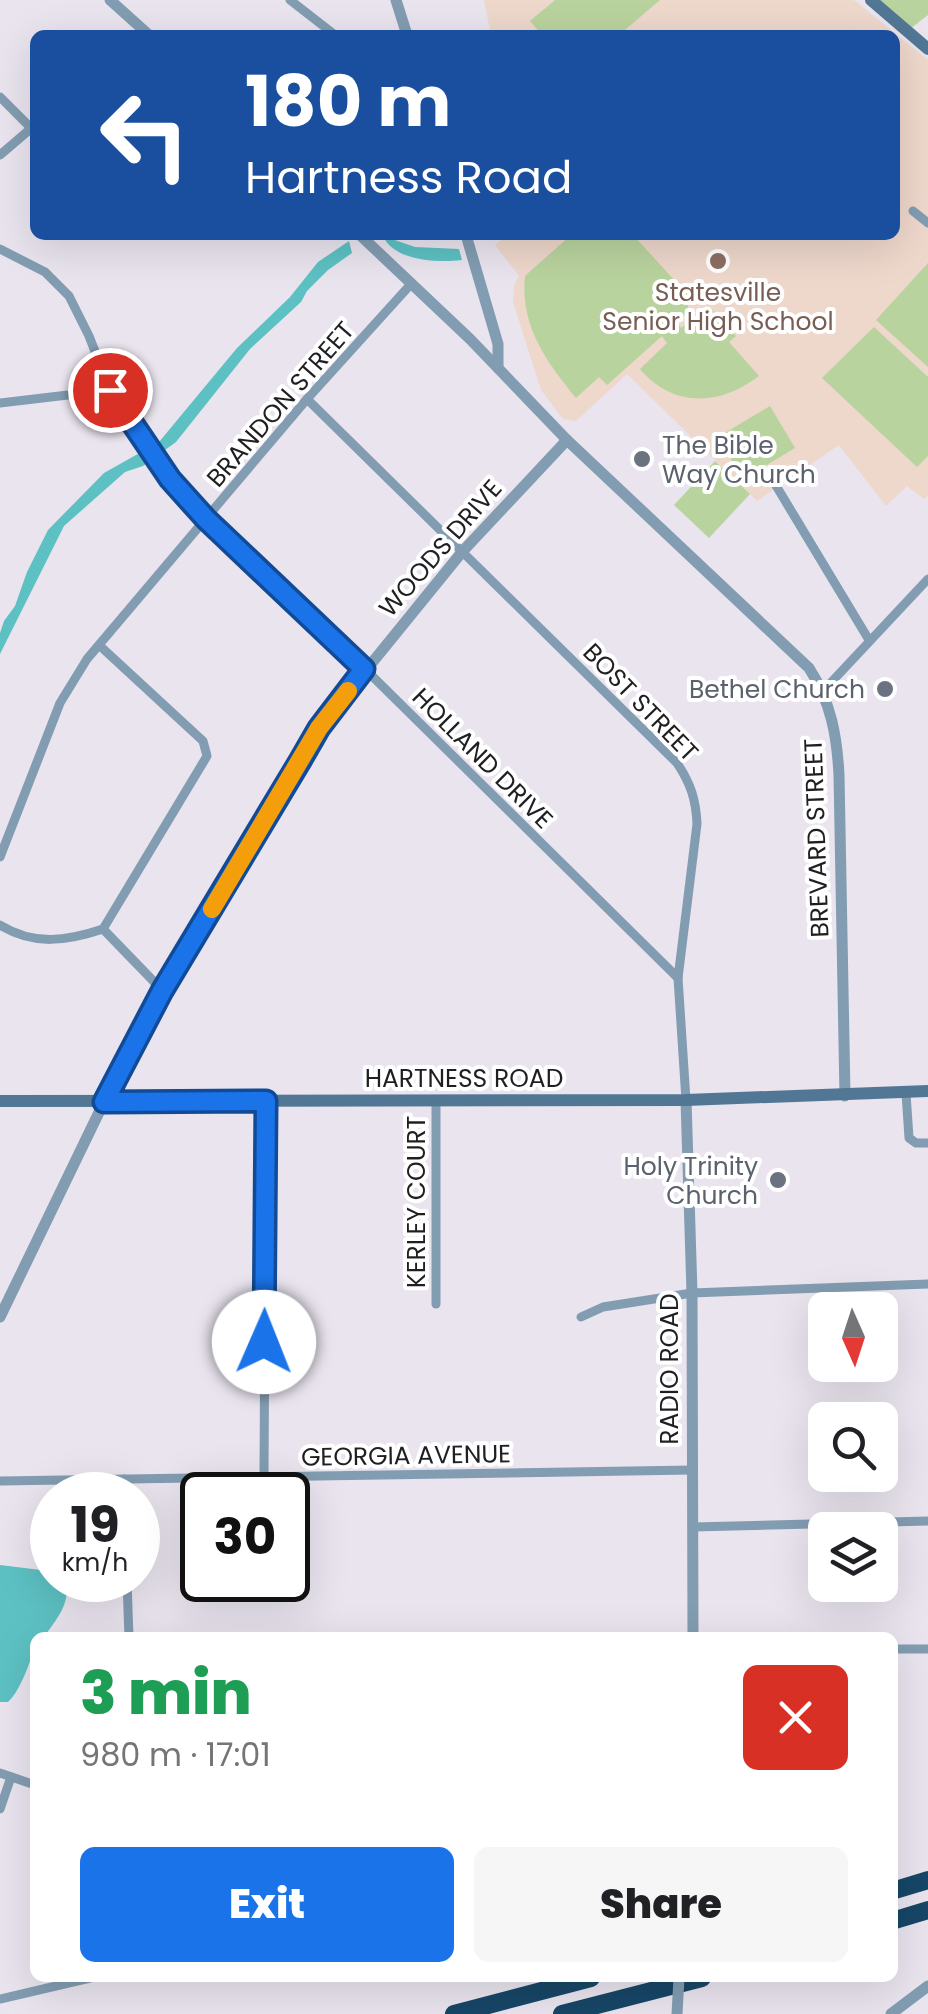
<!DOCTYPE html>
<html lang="en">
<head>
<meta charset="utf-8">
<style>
  body { margin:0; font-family:Poppins,sans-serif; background:#f6f6f6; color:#202124; height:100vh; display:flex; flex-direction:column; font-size:38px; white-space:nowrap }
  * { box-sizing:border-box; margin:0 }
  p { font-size:32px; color:#757577 }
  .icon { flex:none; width:55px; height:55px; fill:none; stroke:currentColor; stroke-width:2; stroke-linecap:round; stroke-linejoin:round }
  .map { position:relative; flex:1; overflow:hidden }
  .details { position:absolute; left:30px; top:1632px; width:868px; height:350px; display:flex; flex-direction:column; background:#fff; border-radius:15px; box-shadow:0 10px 40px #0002 }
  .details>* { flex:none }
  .hud { position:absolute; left:30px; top:30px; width:870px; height:210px; border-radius:15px; box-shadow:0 10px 40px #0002; background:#1a4fa0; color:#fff; overflow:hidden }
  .needle { width:65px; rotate:177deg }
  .buttons { position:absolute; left:808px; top:1292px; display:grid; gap:20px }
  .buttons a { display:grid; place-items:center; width:90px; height:90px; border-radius:15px; background:#fff; box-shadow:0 10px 40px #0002; font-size:50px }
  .speed { position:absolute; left:30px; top:1472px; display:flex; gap:20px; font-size:50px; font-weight:700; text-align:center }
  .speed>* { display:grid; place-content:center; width:130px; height:130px; border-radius:50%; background:#fff; box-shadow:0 10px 40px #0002; line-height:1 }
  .speed small { font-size:25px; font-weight:400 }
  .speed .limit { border:5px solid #111; border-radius:15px; background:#fff; color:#111 }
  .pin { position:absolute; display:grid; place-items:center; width:85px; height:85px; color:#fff; margin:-42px; border:5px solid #fff; border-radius:50%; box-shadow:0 2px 10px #0007 }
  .me { position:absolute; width:110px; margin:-55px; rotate:1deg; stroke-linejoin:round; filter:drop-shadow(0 0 8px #0008) }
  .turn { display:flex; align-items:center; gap:35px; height:210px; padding:0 50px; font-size:45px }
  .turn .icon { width:130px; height:130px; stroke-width:2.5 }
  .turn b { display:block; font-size:70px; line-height:85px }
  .round { display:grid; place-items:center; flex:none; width:105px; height:105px; border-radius:15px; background:#f6f6f6 }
  .headline { display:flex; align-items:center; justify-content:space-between; height:170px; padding:0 50px }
  h1 { font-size:60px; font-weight:800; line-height:75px; color:#1e9e55 }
  .primary-button { display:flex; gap:20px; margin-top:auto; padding:20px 50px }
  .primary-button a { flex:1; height:115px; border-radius:15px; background:#1a73e8; color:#fff; font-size:40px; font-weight:800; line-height:115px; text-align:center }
  .primary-button a+a { background:#f6f6f6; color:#202124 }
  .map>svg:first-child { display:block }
  .education { fill:#eed7cb }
  .green { fill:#b9d39e }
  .water { fill:#5dc1c3 }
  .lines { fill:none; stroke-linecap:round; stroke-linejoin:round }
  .minor { stroke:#829cb1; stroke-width:9 }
  .tertiary { stroke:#829cb1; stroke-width:11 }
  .secondary { stroke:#517795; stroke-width:12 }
  .motorway { stroke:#174667; stroke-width:18 }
  .tertiary-bridge { stroke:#829cb1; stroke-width:11 }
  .route-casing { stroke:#114b97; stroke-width:25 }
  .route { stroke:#1a73e8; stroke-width:18 }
  .slow { stroke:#f59e0b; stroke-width:18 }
  .education-dot { fill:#8d6e63; stroke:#fff; stroke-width:4 }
  .worship-dot { fill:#6b7280; stroke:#fff; stroke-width:4 }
  .labels { text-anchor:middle; stroke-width:8; stroke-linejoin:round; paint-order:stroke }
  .education-label { font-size:25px; fill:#785e54; stroke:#fff }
  .street-label { font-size:25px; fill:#1f1e21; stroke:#fff }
  .worship-label { font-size:25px; fill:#5b616d; stroke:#fff; text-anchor:end }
</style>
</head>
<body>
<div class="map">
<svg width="928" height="2014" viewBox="0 0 928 2014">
  <rect width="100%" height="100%" fill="#e9e4ee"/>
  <polygon class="education" points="484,0 854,0 928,60 928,495 924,499 907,486 886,506 839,445 757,501 627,374 576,421 563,419 541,390 513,302 514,286 519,276 495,245 507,235 895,235 895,35 491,35"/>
  <g class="green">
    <polygon points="555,0 660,0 619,35 542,35 530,21"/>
    <polygon points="879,0 928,0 928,15 906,32"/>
    <path d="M571 235H633L688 295V312L677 322 681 328 698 313 711 308 736 336 729 342 759 376C720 406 673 408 640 369L667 343 662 336 607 385 599 377 576 398C546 361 520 326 525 276Z"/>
    <polygon points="928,263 928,367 876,320"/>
    <polygon points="874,327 928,377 928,456 917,467 822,378"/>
    <polygon points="770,406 795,448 743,479 718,437"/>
    <polygon points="715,461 750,494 709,538 674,505"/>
  </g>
  <g class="water">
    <path d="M383 236 415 247 459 249 462 260C437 263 394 261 383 236Z"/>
    <polygon points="349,241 352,253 328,270 307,291 301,302 250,349 176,442 143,466 125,472 64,526 0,654 0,633 4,621 15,606 27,572 48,530 104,473 159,442 237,348 290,297 318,262"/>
    <path d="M0 1565 49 1571 52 1572V1580L65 1581C72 1602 56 1620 44 1637L35 1638C35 1653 20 1692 8 1702H0Z"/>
  </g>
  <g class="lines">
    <g class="minor">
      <polyline points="290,0 335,35"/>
      <polyline points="0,97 31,128"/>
      <polyline points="0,155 35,125"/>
      <polyline points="913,211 928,223"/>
      <polyline points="0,249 45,272 69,296 89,336 110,390 170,479 206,519 365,669 678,978"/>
      <path d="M307 399 677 763C691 784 696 800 697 824L678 978 686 1100"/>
      <polyline points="0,403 110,390"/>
      <polyline points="769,474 869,640"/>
      <polyline points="99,645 203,741 207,756 103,929"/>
      <polyline points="824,690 928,579"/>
      <polyline points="0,857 60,703 87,659 307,399 411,284"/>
      <path d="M0 925C34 946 67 941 103 929L163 991"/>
      <polyline points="906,1093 909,1138 916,1143 928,1143"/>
      <polyline points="436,1100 436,1304"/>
      <polyline points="581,1317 603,1307 692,1293 928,1284"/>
      <polyline points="264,1477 266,1101"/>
      <polyline points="124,1479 124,1495"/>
      <polyline points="0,1481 692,1470"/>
      <polyline points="693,1527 928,1521"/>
      <polyline points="127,1580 129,1638"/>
      <polyline points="578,1638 700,1638"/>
      <polyline points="892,1649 928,1649"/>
      <polyline points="0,1773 35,1785"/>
      <polyline points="0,1809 11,1777"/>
      <polyline points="0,1999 90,1978"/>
    </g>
    <g class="tertiary">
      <polyline points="110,0 149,35"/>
      <polyline points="396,0 407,35"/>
      <path d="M360 235 470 339 567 440 809 668C831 702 837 736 839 775L845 1096"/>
      <polyline points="466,235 498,344 498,368"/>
      <polyline points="686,1100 692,1293 693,1638"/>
      <polyline points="0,1317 104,1102 163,991 319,728 462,552 567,440"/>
      <polyline points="891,2014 928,1986"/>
    </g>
    <g class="secondary">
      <polyline points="871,0 928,49"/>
      <polyline points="0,1101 686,1100 928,1091"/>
    </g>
    <g class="motorway">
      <polyline points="892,1891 928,1880"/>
      <polyline points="892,1921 928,1910"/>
      <polyline points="454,2014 591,1978"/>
      <polyline points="562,2014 702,1978"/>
    </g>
    <polyline class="tertiary-bridge" points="677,2014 679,1978"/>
  </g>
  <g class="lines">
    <defs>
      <polyline id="route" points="110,390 170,479 206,519 364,669 319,728 300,761 162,991 104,1102 266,1101 264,1342"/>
    </defs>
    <use href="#route" class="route-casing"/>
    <use href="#route" class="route"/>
    <polyline class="slow" points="212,909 319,728 348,691"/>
  </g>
  <circle class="education-dot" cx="718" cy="261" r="10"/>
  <g class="worship-dot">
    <circle cx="642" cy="459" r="10"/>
    <circle cx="885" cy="689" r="10"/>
    <circle cx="778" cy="1180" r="10"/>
  </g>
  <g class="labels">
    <g class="education-label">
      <text x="718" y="301">Statesville<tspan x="718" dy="29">Senior High School</tspan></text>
    </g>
    <g class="street-label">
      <text transform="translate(280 404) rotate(-49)" y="9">BRANDON STREET</text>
      <text transform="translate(440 548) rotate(-49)" y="9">WOODS DRIVE</text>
      <text transform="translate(641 702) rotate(46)" y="9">BOST STREET</text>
      <text transform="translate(483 758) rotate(45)" y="9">HOLLAND DRIVE</text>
      <text transform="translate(816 838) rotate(-92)" y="9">BREVARD STREET</text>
      <text x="464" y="1087">HARTNESS ROAD</text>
      <text transform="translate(416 1202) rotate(-90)" y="9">KERLEY COURT</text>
      <text transform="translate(669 1369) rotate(-90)" y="9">RADIO ROAD</text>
      <text transform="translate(406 1455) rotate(-1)" y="9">GEORGIA AVENUE</text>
    </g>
    <g class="worship-label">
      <text x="662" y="454" text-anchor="start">The Bible<tspan x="662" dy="29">Way Church</tspan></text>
      <text x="865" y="698">Bethel Church</text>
      <text x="758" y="1175">Holy Trinity<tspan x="758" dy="29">Church</tspan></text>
    </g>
  </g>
</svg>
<div class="buttons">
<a><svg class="needle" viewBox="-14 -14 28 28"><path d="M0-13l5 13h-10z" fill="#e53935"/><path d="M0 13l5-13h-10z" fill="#757577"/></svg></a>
<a><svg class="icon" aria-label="search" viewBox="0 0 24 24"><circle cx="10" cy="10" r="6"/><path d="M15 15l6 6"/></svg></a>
<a><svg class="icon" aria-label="layers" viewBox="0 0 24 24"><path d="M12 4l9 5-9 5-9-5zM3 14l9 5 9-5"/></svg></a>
</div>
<div class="speed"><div>19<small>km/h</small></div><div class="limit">30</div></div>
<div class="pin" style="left:110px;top:390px;background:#d93025"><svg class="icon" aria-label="arrive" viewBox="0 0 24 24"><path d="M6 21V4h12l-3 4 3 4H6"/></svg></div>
<svg class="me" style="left:264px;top:1342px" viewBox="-20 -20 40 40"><circle r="19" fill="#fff"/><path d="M0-13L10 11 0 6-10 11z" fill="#1a73e8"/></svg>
<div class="hud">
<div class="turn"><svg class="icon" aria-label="left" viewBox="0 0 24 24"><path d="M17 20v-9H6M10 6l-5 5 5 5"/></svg><div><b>180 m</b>Hartness Road</div></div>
</div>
<section class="details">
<div class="headline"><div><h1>3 min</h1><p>980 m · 17:01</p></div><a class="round" style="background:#d93025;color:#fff"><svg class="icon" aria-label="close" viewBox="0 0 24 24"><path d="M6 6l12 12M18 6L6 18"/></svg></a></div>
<div class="primary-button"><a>Exit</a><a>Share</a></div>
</section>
</div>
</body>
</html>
